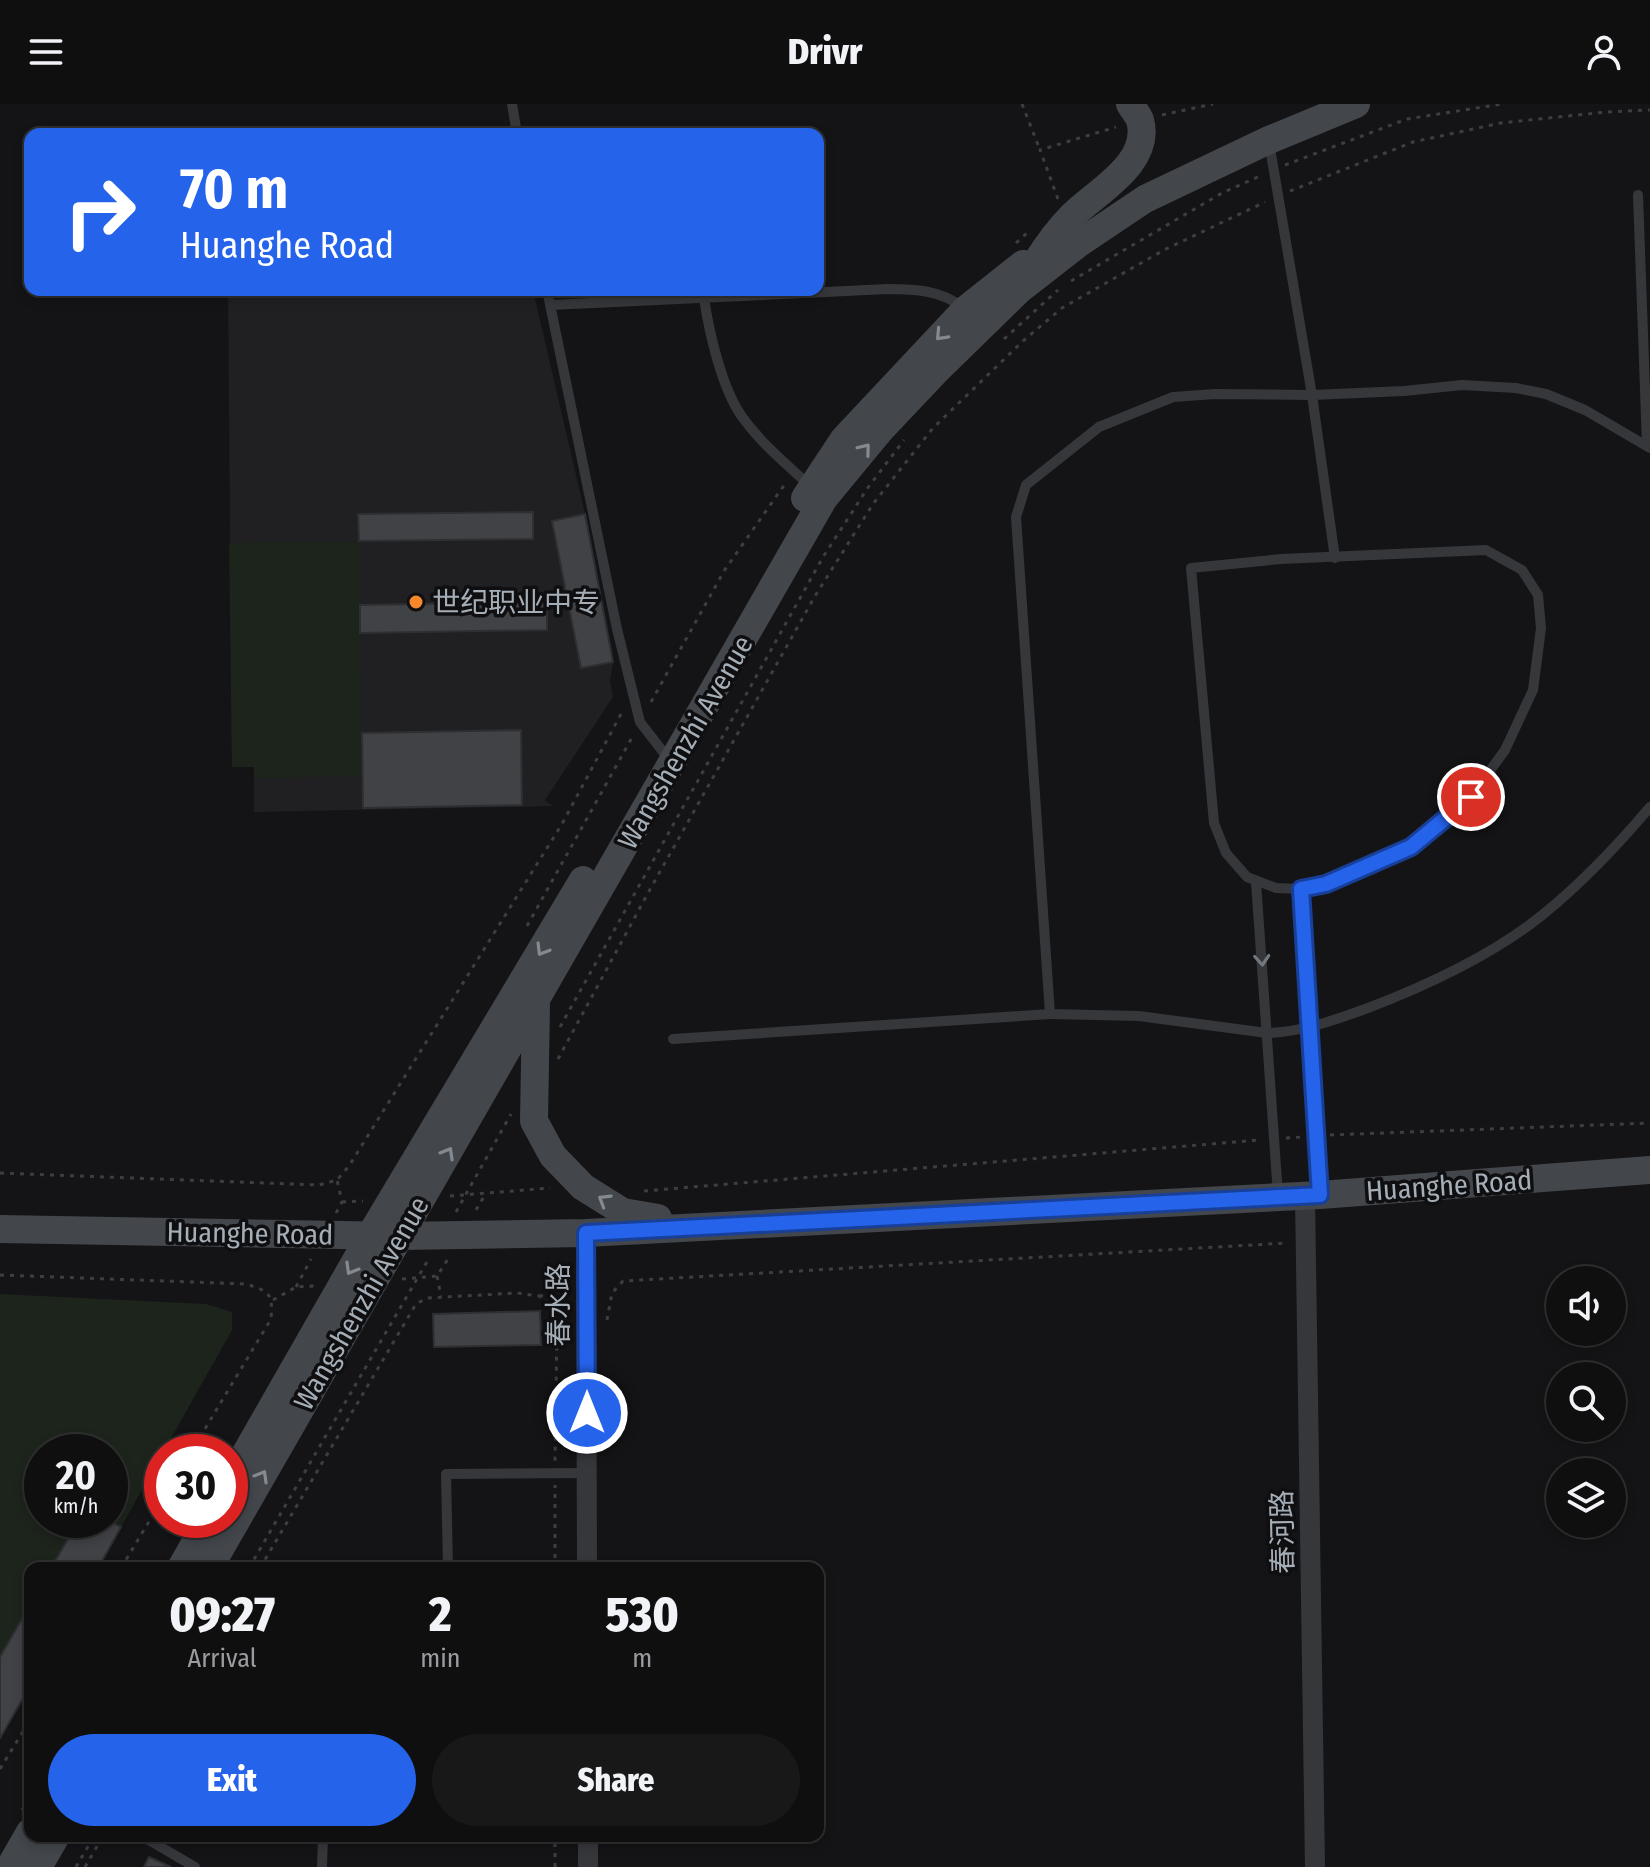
<!DOCTYPE html>
<html lang="en">
<head>
<meta charset="utf-8">
<style>
  body { margin:0; font-family:"Fira Sans Condensed","Noto Sans SC",sans-serif; background:#181819; color:#f1f3f6; height:100vh; display:flex; flex-direction:column; font-size:30px; white-space:nowrap }
  * { box-sizing:border-box; margin:0 }
  p { font-size:26px; color:#9b9c9f }
  .icon { flex:none; width:44px; height:44px; fill:none; stroke:currentColor; stroke-width:2; stroke-linecap:round; stroke-linejoin:round }
  .map { position:relative; flex:1; overflow:hidden }
  .sheet { position:absolute; left:24px; top:1458px; width:800px; height:280px; display:flex; flex-direction:column; background:#0f0f10; border-radius:16px; box-shadow:0 4px 12px #0003,0 0 0 2px #2f2f30 }
  .sheet>* { flex:none }
  .hud { position:absolute; left:24px; top:24px; width:800px; height:168px; border-radius:16px; box-shadow:0 4px 12px #0003,0 0 0 2px #2f2f30; background:#2563eb; color:#fff; overflow:hidden }
  .fabs { position:absolute; left:1546px; top:1162px; display:grid; gap:16px }
  .fabs a { display:grid; place-items:center; width:80px; height:80px; border-radius:50%; background:#0f0f10; box-shadow:0 4px 12px #0003,0 0 0 2px #2f2f30; font-size:40px }
  .speed { position:absolute; left:24px; top:1330px; display:flex; gap:16px; font-size:40px; font-weight:700; text-align:center }
  .speed>* { display:grid; place-content:center; width:104px; height:104px; border-radius:50%; background:#0f0f10; box-shadow:0 4px 12px #0003,0 0 0 2px #2f2f30; line-height:1 }
  .speed small { font-size:20px; font-weight:400 }
  .speed .limit { border:12px solid #d22; background:#fff; color:#111 }
  .pin { position:absolute; display:grid; place-items:center; width:68px; height:68px; color:#fff; margin:-34px; border:4px solid #fff; border-radius:50%; box-shadow:0 2px 8px #0007 }
  .me { position:absolute; width:88px; margin:-44px; rotate:0deg; stroke-linejoin:round; filter:drop-shadow(0 0 6px #0008) }
  .turn { display:flex; align-items:center; gap:28px; height:168px; padding:0 24px; font-size:36px }
  .turn .icon { width:104px; height:104px; stroke-width:2.5 }
  .turn b { display:block; font-size:56px; line-height:68px }
  .eta { display:flex; justify-content:space-evenly; align-items:center; height:136px; text-align:center }
  .eta b { font-size:48px; font-weight:800; line-height:56px }
  .cta { display:flex; gap:16px; margin-top:auto; padding:16px 24px }
  .cta a { flex:1; height:92px; border-radius:48px; background:#2563eb; color:#fff; font-size:32px; font-weight:800; line-height:92px; text-align:center }
  .cta a+a { background:#181819; color:#f1f3f6 }
  header { display:flex; justify-content:space-between; align-items:center; height:104px; padding:0 24px; background:#0f0f10; font-size:36px; font-weight:800 }
  .map>svg:first-child { display:block }
  .built { fill:#202023 }
  .green { fill:#1c241c }
  .building { fill:#404246; stroke:#2e2f32; stroke-width:2 }
  .lines { fill:none; stroke-linecap:round; stroke-linejoin:round }
  .path { stroke:#3b3e42; stroke-width:3; stroke-dasharray:4 6; stroke-linecap:butt }
  .service { stroke:#35373b; stroke-width:10 }
  .minor { stroke:#35373b; stroke-width:20 }
  .secondary { stroke:#43464b; stroke-width:28 }
  .oneway { stroke:#838a91 }
  .oneway2 { stroke:#73787f }
  .route-casing { stroke:#184099; stroke-width:20 }
  .route { stroke:#2563eb; stroke-width:14 }
  .poi-dot { fill:#f8872a; stroke:#0f0f11; stroke-width:3 }
  .labels { text-anchor:middle; stroke-width:7; stroke-linejoin:round; paint-order:stroke }
  .poi-label { font-size:28px; fill:#a5aeb7; stroke:#0f0f11; text-anchor:start }
  .street-label { font-size:28px; fill:#a5aeb7; stroke:#0f0f11 }
</style>
</head>
<body>
<header><svg class="icon" aria-label="menu" viewBox="0 0 24 24"><path d="M4 6h16M4 12h16M4 18h16"/></svg>Drivr<svg class="icon" aria-label="person" viewBox="0 0 24 24"><circle cx="12" cy="8" r="4"/><path d="M4 21q1-7 8-7t8 7"/></svg></header>
<div class="map">
<svg width="1650" height="1763" viewBox="0 0 1650 1763">
  <rect width="100%" height="100%" fill="#141416"/>
  <polygon class="built" points="228,186 533,186 585,410 613,558 610,577 613,593 545,696 553,702 254,708 254,663 232,663"/>
  <g class="green">
    <polygon points="359,437 362,672 254,674 254,663 232,663 229,439"/>
    <polygon points="0,1190 206,1200 232,1208 232,1226 121,1423 108,1416 110,1348 42,1348 42,1416 79,1416 51,1464 30,1464 30,1501 0,1553"/>
  </g>
  <g class="building">
    <polygon points="533,408 533,435 359,437 358,410"/>
    <polygon points="585,410 613,558 581,564 552,417"/>
    <polygon points="547,498 547,526 360,529 360,501"/>
    <polygon points="521,626 522,701 363,704 362,629"/>
    <polygon points="540,1207 541,1241 434,1243 433,1210"/>
    <polygon points="79,1416 108,1416 121,1423 98,1464 51,1464"/>
    <polygon points="30,1501 30,1582 0,1634 0,1553"/>
    <polygon points="149,1753 171,1763 144,1763"/>
  </g>
  <g class="lines">
    <g class="path">
      <polyline points="1022,0 1040,46"/>
      <polyline points="1162,11 1213,0"/>
      <polyline points="1285,61 1407,15 1502,0"/>
      <polyline points="1290,87 1413,38 1501,19 1606,8 1650,6"/>
      <polyline points="1058,95 1040,46 1116,23"/>
      <polyline points="1016,139 1028,128"/>
      <polyline points="1071,177 1222,89 1260,72"/>
      <polyline points="1004,235 1058,186"/>
      <polyline points="651,598 724,467 787,377"/>
      <polyline points="527,822 634,630"/>
      <polyline points="560,923 823,453 867,385 904,336"/>
      <polyline points="558,955 648,789 815,492 873,400 933,324 1023,237 1062,204 1164,146 1265,98"/>
      <polyline points="1330,1031 1650,1019"/>
      <polyline points="1286,1034 1302,1033"/>
      <polyline points="0,1069 319,1081 337,1076 349,1062 562,720 621,610 624,608"/>
      <polyline points="644,1087 1259,1036"/>
      <polyline points="450,1092 550,1084"/>
      <polyline points="342,1098 363,1097"/>
      <polyline points="476,1106 486,1089"/>
      <polyline points="456,1108 511,1010"/>
      <polyline points="336,1109 342,1098 337,1076"/>
      <path d="M0 1171 246 1180C270 1188 273 1189 271 1215L191 1348"/>
      <polyline points="437,1172 441,1192"/>
      <polyline points="402,1175 437,1172 448,1155"/>
      <polyline points="296,1183 311,1155"/>
      <polyline points="539,1192 567,1191"/>
      <polyline points="273,1196 296,1183 314,1182"/>
      <polyline points="607,1216 612,1189 623,1177 1287,1139"/>
      <polyline points="121,1464 162,1396"/>
      <polyline points="249,1464 428,1156"/>
      <polyline points="260,1464 416,1200 427,1194 517,1189 539,1192 554,1203 557,1221 555,1357"/>
      <polyline points="555,1464 555,1381"/>
      <polyline points="0,1665 30,1616"/>
      <polyline points="22,1706 30,1692"/>
      <polyline points="76,1763 94,1732"/>
      <polyline points="85,1763 103,1732"/>
      <polyline points="555,1763 555,1732"/>
    </g>
    <g class="service">
      <polyline points="512,0 517,30"/>
      <polyline points="1269,38 1312,291 1335,454"/>
      <polyline points="1638,91 1647,341"/>
      <polyline points="547,186 617,525 640,618 671,658"/>
      <path d="M704 194C709 228 722 286 743 314 761 339 786 360 809 381"/>
      <path d="M550 201 888 185C914 185 942 186 963 204"/>
      <path d="M1650 344 1585 306 1546 290 1516 284 1462 281 1404 287 1312 291 1215 290 1173 293 1099 323 1026 381 1016 413 1050 910 1139 912 1267 929C1303 928 1335 916 1368 904 1428 881 1491 852 1541 812 1581 780 1617 742 1650 703"/>
      <polygon points="1486,446 1522,466 1538,491 1541,524 1533,586 1505,646 1471,693 1411,743 1326,780 1301,785 1276,784 1247,773 1226,749 1214,719 1191,464 1281,455"/>
      <polyline points="1256,778 1278,1091"/>
      <polyline points="1301,785 1320,1089"/>
      <polyline points="673,935 1050,910"/>
      <polyline points="448,1464 446,1370 587,1369"/>
      <polyline points="142,1732 195,1763"/>
      <polyline points="322,1763 323,1732"/>
    </g>
    <g class="minor">
      <polyline points="1305,1092 1315,1763"/>
      <polyline points="586,1129 587,1464"/>
      <polyline points="588,1732 588,1763"/>
    </g>
    <g class="secondary">
      <path d="M1031 167C1043 147 1056 128 1072 112 1097 87 1152 59 1140 16 1138 11 1133 5 1130 0"/>
      <polyline points="805,394 844,335 965,206 1023,160"/>
      <polyline points="536,900 534,1017 553,1052 583,1083 623,1108 658,1114"/>
      <polyline points="0,1125 400,1132 586,1129 1320,1091 1650,1066"/>
      <polyline points="230,1377 370,1132 583,776"/>
      <polyline points="181,1464 208,1416"/>
      <polyline points="209,1464 824,394 881,325 935,268 1019,186 1078,140 1145,95 1269,36 1356,0"/>
      <polyline points="10,1763 30,1728"/>
      <polyline points="38,1763 56,1732"/>
    </g>
  </g>
  <defs><path id="oneway-chevron" d="M-2-3.5L2.5 0L-2 3.5" fill="none" stroke-width="1.6" stroke-linecap="round" stroke-linejoin="round" transform="scale(2)"/></defs>
  <g class="oneway">
    <use href="#oneway-chevron" transform="translate(941 231) rotate(133)"/>
    <use href="#oneway-chevron" transform="translate(865 345) rotate(-51)"/>
    <use href="#oneway-chevron" transform="translate(542 846) rotate(121)"/>
    <use href="#oneway-chevron" transform="translate(448 1049) rotate(-60)"/>
    <use href="#oneway-chevron" transform="translate(604 1096) rotate(-148)"/>
    <use href="#oneway-chevron" transform="translate(351 1165) rotate(120)"/>
    <use href="#oneway-chevron" transform="translate(262 1372) rotate(-60)"/>
  </g>
  <use class="oneway2" href="#oneway-chevron" transform="translate(1262 856) rotate(86)"/>
  <g class="lines">
    <defs>
      <polyline id="route" points="587,1309 586,1129 1320,1091 1301,785 1326,780 1411,743 1471,693"/>
    </defs>
    <use href="#route" class="route-casing"/>
    <use href="#route" class="route"/>
  </g>
  <circle class="poi-dot" cx="416" cy="498" r="8"/>
  <g class="labels">
    <g class="poi-label">
      <text x="432" y="508">世纪职业中专</text>
    </g>
    <g class="street-label">
      <text transform="translate(685 638) rotate(-60)" y="10">Wangshenzhi Avenue</text>
      <text transform="translate(1449 1081) rotate(-4)" y="10">Huanghe Road</text>
      <text transform="translate(250 1129) rotate(1)" y="10">Huanghe Road</text>
      <text transform="translate(361 1199) rotate(-60)" y="10">Wangshenzhi Avenue</text>
      <text transform="translate(558 1201) rotate(-90)" y="10">春水路</text>
      <text transform="translate(1282 1428) rotate(-91)" y="10">春河路</text>
    </g>
  </g>
</svg>
<div class="fabs">
<a><svg class="icon" aria-label="sound" viewBox="0 0 24 24"><path d="M4 9h4l5-4v14l-5-4H4zM17 9q2 3 0 6"/></svg></a>
<a><svg class="icon" aria-label="search" viewBox="0 0 24 24"><circle cx="10" cy="10" r="6"/><path d="M15 15l6 6"/></svg></a>
<a><svg class="icon" aria-label="layers" viewBox="0 0 24 24"><path d="M12 4l9 5-9 5-9-5zM3 14l9 5 9-5"/></svg></a>
</div>
<div class="speed"><div>20<small>km/h</small></div><div class="limit">30</div></div>
<div class="pin" style="left:1471px;top:693px;background:#d93025"><svg class="icon" aria-label="arrive" viewBox="0 0 24 24"><path d="M6 21V4h12l-3 4 3 4H6"/></svg></div>
<svg class="me" style="left:587px;top:1309px" viewBox="-20 -20 40 40"><circle r="17" fill="#2563eb" stroke="#fff" stroke-width="3"/><path d="M0-11L8 9 0 5-8 9z" fill="#fff"/></svg>
<div class="hud">
<div class="turn"><svg class="icon" aria-label="right" viewBox="0 0 24 24"><path d="M7 20v-9h11M14 6l5 5-5 5"/></svg><div><b>70 m</b>Huanghe Road</div></div>
</div>
<section class="sheet">
<div class="eta">
<div><b>09:27</b><p>Arrival</p></div>
<div><b>2</b><p>min</p></div>
<div><b>530</b><p>m</p></div>
</div>
<div class="cta"><a>Exit</a><a>Share</a></div>
</section>
</div>
</body>
</html>
